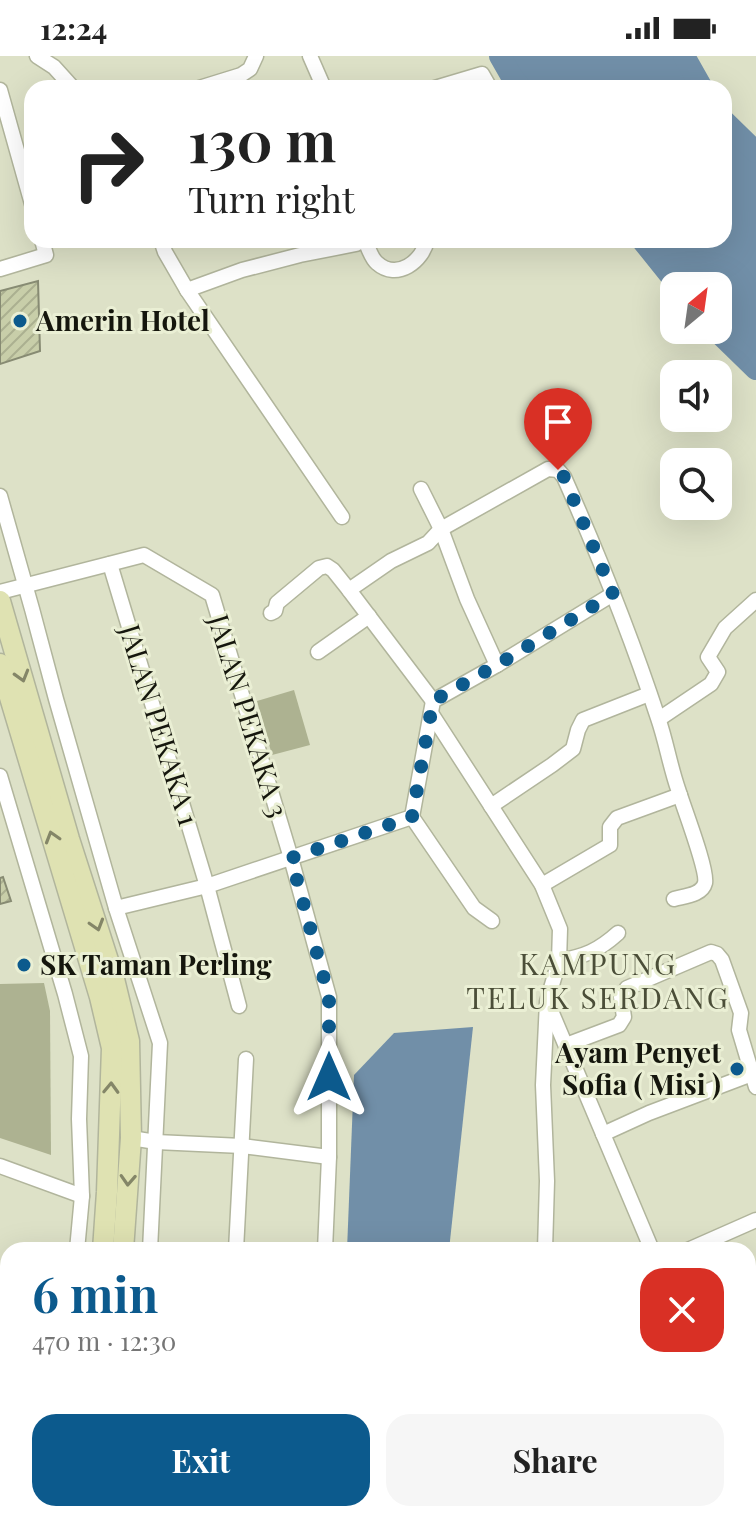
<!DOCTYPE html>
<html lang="en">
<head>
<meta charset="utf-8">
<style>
  body { margin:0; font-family:"Playfair Display",serif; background:#f6f6f6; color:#222; height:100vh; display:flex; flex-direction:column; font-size:30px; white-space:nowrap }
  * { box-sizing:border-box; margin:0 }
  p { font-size:26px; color:#767676 }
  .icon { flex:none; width:44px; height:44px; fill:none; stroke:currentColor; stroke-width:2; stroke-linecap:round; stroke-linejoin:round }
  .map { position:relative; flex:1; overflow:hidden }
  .sheet { position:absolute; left:0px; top:1186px; width:756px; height:280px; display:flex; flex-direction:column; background:#fff; border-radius:24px 24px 0 0; box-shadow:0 8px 32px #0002 }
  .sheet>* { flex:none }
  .banner { position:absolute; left:24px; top:24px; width:708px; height:168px; border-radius:24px; box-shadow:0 8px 32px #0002; background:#fff; color:#222; overflow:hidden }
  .needle { width:52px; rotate:29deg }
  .tools { position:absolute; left:660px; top:216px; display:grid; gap:16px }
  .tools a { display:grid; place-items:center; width:72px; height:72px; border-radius:16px; background:#fff; box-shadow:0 8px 32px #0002; font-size:40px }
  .pin { position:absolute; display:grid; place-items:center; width:68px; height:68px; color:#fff; margin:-82px -34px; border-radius:50% 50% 50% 0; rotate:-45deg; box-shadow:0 0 8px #0007 }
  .pin .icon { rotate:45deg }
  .me { position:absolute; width:88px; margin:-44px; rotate:0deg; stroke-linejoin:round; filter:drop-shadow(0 0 6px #0008) }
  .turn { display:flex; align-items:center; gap:28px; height:168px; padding:0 32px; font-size:36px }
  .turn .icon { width:104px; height:104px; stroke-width:2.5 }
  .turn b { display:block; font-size:56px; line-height:68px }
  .round { display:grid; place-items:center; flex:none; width:84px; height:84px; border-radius:24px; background:#f6f6f6 }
  .summary { display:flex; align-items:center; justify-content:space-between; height:136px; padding:0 32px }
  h1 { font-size:48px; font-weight:700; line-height:60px; color:#0c5a8d }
  .button { display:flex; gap:16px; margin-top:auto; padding:16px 32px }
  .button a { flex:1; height:92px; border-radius:24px; background:#0c5a8d; color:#fff; font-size:32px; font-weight:700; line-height:92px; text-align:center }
  .button a+a { background:#f6f6f6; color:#222 }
  .status { display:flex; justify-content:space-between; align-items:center; height:56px; padding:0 40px; background:#fff; direction:ltr }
  .status svg { height:22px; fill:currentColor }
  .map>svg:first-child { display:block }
  .green { fill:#adb291 }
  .water { fill:#718fa8 }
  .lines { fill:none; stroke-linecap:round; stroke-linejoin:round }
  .river { stroke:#718fa8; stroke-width:22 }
  .building { fill:url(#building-hatch); stroke:#878b73; stroke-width:2 }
  .street-casing { stroke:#b1b59c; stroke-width:17 }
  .secondary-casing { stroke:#b1b59c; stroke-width:23 }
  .street { stroke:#fff; stroke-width:14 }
  .secondary { stroke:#dfe2b2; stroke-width:20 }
  .oneway { stroke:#848668 }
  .route { stroke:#0c5a8d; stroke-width:14; stroke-dasharray:0 25.2 }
  .poi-dot { fill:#0c5a8d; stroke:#eaefd4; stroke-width:3 }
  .labels { text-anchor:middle; stroke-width:6; stroke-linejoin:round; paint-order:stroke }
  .poi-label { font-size:28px; font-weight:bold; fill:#15160d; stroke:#eaefd4; text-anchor:start }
  .street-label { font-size:28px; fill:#15160d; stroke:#eaefd4 }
  .neighbourhood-label { font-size:30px; letter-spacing:2px; fill:#4b4e38; stroke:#eaefd4 }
</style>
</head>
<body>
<div class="status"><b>12:24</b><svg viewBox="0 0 49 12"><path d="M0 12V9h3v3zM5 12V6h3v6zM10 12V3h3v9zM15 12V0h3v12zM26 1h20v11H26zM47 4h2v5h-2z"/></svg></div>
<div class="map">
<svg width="756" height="1466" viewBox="0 0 756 1466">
  <defs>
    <pattern id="building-hatch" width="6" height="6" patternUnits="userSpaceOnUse" patternTransform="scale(2)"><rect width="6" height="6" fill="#c8cea9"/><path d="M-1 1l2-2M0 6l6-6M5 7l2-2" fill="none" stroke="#abb090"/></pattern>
  </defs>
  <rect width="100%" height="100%" fill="#dde1c7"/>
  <g class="green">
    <polygon points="294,634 310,689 272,699 257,645"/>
    <polygon points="44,927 50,955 51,1099 0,1082 0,928"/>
  </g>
  <g class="water">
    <polygon points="500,0 684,0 702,32 521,32 512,21"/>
    <polygon points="724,65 756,96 756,313 716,274 718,274 718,230 679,230 642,184 724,184"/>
    <polygon points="473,971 449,1194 347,1194 354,1019 394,977"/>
    <polygon points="336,1458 462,1458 462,1466 360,1466"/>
  </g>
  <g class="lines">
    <g class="river">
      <polyline points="500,0 512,21 521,32"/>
      <polyline points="684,0 702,32"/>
      <polyline points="724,65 756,96"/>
      <polyline points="642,184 679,230"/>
      <polyline points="716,274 756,313"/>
    </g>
  </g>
  <g class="building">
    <polygon points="38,225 40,295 0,308 0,235"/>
    <polygon points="3,821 11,845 0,848 0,822"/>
  </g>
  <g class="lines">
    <defs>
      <g id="street">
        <polyline points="37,0 54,11 73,32"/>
        <polyline points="310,0 324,32"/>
        <polyline points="199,32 241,19 250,13 256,0"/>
        <polyline points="435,32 482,18 490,32"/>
        <polyline points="0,34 32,148"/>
        <polyline points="161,184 165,196 187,234 342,461"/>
        <path d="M365 184C368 191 371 202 377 207 397 225 423 205 427 184"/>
        <polyline points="0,213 46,199 42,184"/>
        <polyline points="187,234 242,214 300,199 356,188 363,184"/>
        <polyline points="421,433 441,473 467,543 497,609"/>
        <polyline points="0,440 32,553 56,643 116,852 160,987 150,1194"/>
        <polyline points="110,508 207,830 239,950"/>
        <path d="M349 534 391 505 428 487 441 473 548 413 558 414 564 421C599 500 631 580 658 662 666 685 670 710 678 733 683 750 708 814 705 827 702 839 685 840 674 843"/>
        <polyline points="0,536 144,499 212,539 291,802 329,941 329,1101 325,1194"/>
        <polyline points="271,557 275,555 277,547 319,512 327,510 333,514 349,534 433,645"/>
        <polyline points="318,596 369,560"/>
        <polyline points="431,657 542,829 560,873 559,905 547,946 543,1029 547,1125 545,1194"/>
        <polyline points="659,663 711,628 718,616 708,601 725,572 756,544"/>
        <polyline points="0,720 65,938 81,1000 79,1063 82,1140 77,1194"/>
        <polyline points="491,750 552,709 573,693 578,674 583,664 649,638"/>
        <polyline points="412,761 433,645 497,609 613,538"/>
        <polyline points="412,761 474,852 492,865"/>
        <polyline points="542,829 610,789 610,771 617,762 680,739"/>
        <polyline points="116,852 207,830 412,761"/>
        <path d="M559 905C585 900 598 895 618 877"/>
        <polyline points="549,950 652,1194"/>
        <polyline points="566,989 619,969 624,961 621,941 627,932 711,896 717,898 722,904 741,957 739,974 756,1031"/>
        <polyline points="603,1078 649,1057 752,1018"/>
        <polyline points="131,1082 156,1086 242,1090 329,1101"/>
        <polyline points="0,1110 82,1140"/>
        <polyline points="236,1194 246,1003"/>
        <polyline points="688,1194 756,1164"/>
        <polyline points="0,1231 8,1233"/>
        <polyline points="0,1356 8,1359"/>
        <polyline points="748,1371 756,1375"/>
        <polyline points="609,1458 611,1466"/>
        <polyline points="0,1463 8,1439"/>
        <polyline points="78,1466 81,1458"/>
        <polyline points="171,1466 174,1458"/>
        <polyline points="267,1466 269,1458"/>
      </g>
      <g id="secondary">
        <polyline points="0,545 69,783 114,923 129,985 131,1082 123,1194"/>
        <polyline points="0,608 100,941 112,992 107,1136 103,1194"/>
        <polyline points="28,1466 31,1458"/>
        <polyline points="49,1466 52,1458"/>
      </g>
    </defs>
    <use href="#street" class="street-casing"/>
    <use href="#secondary" class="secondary-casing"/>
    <use href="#street" class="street"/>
    <use href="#secondary" class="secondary"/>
  </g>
  <defs><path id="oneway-chevron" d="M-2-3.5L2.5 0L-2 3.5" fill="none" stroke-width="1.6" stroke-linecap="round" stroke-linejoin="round" transform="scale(2)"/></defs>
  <g class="oneway">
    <use href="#oneway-chevron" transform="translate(22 620) rotate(74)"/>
    <use href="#oneway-chevron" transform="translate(52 781) rotate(-107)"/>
    <use href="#oneway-chevron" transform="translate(97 869) rotate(73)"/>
    <use href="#oneway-chevron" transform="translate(111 1032) rotate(-88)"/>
    <use href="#oneway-chevron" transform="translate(128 1124) rotate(93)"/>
  </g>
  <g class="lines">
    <polyline class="route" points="329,1021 329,941 291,802 412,761 433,645 497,609 613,538 564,421 558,414"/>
  </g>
  <g class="poi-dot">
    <circle cx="20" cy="265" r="8"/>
    <circle cx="24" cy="909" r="8"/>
    <circle cx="737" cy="1013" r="8"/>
  </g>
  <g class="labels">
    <g class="poi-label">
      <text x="36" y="275">Amerin Hotel</text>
      <text x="40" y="919">SK Taman Perling</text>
      <text x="721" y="1007" text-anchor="end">Ayam Penyet<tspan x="721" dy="32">Sofia ( Misi )</tspan></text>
    </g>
    <g class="street-label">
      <text transform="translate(248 660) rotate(73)" y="10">JALAN PEKAKA 3</text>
      <text transform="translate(159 669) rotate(73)" y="10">JALAN PEKAKA 1</text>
    </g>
    <g class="neighbourhood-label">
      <text x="598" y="919">KAMPUNG<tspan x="598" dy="34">TELUK SERDANG</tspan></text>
    </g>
  </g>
</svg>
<div class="tools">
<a><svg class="needle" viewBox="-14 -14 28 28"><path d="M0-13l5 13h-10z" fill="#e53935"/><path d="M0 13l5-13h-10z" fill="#767676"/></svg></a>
<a><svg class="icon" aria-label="sound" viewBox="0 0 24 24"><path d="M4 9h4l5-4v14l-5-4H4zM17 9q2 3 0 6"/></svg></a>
<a><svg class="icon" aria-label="search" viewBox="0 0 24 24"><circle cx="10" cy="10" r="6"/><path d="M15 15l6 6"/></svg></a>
</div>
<div class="pin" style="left:558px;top:414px;background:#d93025"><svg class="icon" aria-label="arrive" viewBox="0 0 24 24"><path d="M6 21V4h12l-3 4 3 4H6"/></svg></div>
<svg class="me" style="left:329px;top:1021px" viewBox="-20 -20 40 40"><path d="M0-17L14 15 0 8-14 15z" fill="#0c5a8d" stroke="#fff" stroke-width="4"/></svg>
<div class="banner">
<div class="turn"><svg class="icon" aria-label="right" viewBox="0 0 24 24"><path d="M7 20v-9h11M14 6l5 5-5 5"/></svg><div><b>130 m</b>Turn right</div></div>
</div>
<section class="sheet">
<div class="summary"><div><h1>6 min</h1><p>470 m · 12:30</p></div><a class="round" style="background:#d93025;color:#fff"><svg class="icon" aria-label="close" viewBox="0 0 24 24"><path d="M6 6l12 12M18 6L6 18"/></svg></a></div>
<div class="button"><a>Exit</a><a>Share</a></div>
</section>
</div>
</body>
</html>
